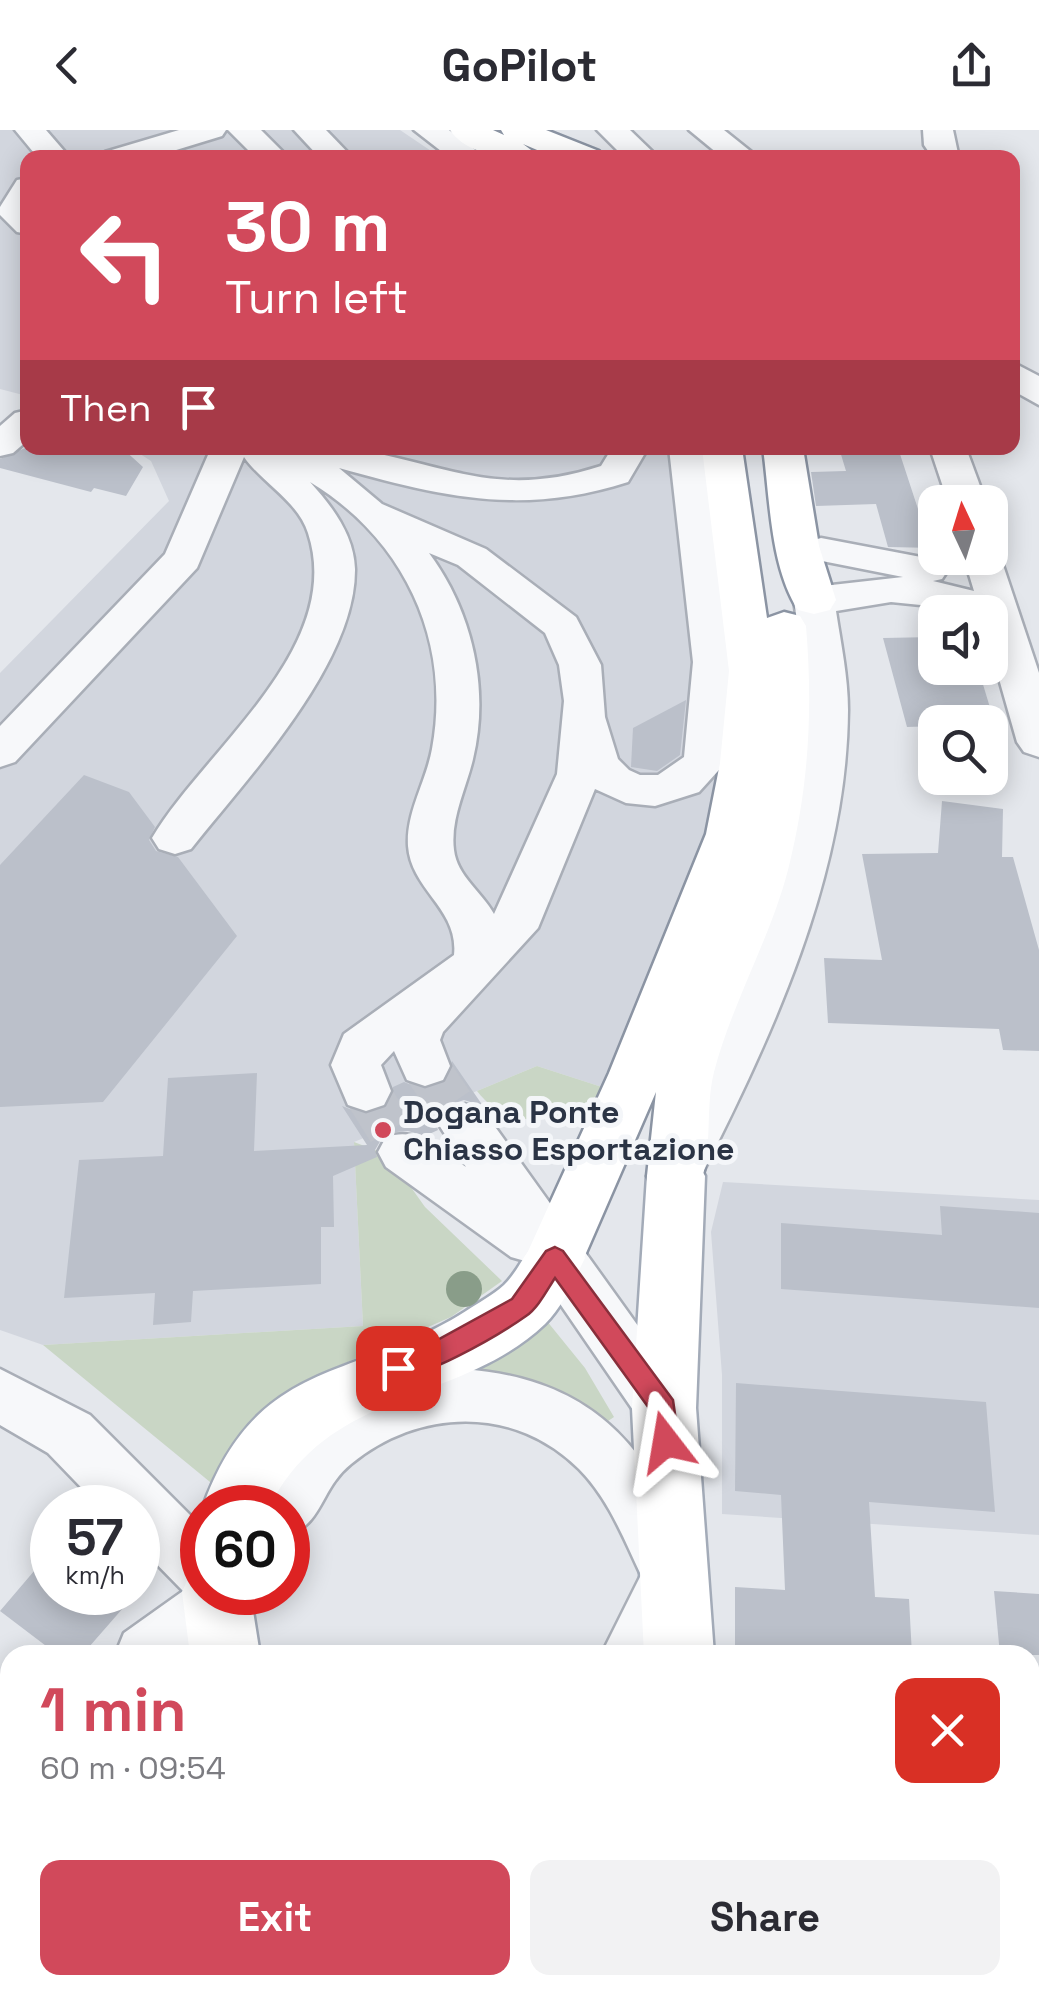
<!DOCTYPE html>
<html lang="en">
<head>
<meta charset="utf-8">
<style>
  body { margin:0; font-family:"Space Grotesk",sans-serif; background:#f2f2f3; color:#2b2b33; height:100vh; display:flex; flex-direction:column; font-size:38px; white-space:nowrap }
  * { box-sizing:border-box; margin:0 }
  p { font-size:32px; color:#7c7c81 }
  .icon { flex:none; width:55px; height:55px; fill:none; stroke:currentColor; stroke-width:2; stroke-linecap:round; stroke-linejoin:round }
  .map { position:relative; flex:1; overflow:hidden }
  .side { position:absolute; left:0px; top:1515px; width:1040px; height:350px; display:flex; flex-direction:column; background:#fff; border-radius:30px 30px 0 0; box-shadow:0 5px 25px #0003 }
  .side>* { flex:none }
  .top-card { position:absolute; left:20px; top:20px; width:1000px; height:305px; border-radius:20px; box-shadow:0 5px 25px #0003; background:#d1495b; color:#fff; overflow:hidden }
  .needle { width:65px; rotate:356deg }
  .buttons { position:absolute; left:918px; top:355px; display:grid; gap:20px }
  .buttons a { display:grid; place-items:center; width:90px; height:90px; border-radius:20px; background:#fff; box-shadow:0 5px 25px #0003; font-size:50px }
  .speed { position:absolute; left:30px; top:1355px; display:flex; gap:20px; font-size:50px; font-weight:700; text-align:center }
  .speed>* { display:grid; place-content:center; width:130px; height:130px; border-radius:50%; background:#fff; box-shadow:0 5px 25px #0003; line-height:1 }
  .speed small { font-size:25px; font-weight:400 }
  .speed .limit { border:15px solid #d22; background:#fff; color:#111 }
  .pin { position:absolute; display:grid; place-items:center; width:85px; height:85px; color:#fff; margin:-42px; border-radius:20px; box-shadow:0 5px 15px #0006 }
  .me { position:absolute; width:110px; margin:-55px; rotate:346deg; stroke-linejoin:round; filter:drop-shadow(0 0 8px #0008) }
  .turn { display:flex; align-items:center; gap:35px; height:210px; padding:0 40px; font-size:45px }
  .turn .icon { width:130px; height:130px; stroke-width:2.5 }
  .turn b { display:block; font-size:70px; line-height:85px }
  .then { display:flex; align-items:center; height:95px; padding:0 40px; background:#0003; gap:20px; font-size:38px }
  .round { display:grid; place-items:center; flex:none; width:105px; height:105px; border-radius:20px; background:#f2f2f3 }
  .summary { display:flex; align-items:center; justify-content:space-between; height:170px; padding:0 40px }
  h1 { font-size:60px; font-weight:800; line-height:75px; color:#d1495b }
  .primary-button { display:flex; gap:20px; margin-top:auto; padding:20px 40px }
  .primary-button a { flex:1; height:115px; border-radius:20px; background:#d1495b; color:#fff; font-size:40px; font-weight:800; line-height:115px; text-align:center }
  .primary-button a+a { background:#f2f2f3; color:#2b2b33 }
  header { display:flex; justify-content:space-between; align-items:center; height:130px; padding:0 40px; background:#fff; font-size:45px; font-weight:800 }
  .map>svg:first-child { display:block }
  .built { fill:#d2d6de }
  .green { fill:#c9d6c5 }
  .building { fill:#bbc0ca }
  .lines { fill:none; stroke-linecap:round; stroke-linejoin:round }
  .minor-tunnel { stroke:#bfc3cb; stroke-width:46; stroke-dasharray:46 22; stroke-linecap:butt }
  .minor-casing { stroke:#a9aeb7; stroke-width:5 }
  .major-casing { stroke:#a3abb8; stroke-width:5 }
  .highway-casing { stroke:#8b94a3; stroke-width:5 }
  .minor { fill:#f7f8fa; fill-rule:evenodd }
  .major { fill:#fff; fill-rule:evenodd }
  .highway { fill:#fff; fill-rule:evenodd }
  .tree { fill:#899d89 }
  .route { fill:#d1495b; stroke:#882f3b; stroke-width:2.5 }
  .poi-dot { fill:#d1495b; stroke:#f4f6f9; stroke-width:4 }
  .labels { text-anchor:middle; stroke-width:10; stroke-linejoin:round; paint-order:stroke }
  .poi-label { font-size:32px; font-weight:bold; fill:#2b3445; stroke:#f4f6f9; text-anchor:start }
</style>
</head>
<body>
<header><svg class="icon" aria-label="back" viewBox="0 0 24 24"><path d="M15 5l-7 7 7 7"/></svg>GoPilot<svg class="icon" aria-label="share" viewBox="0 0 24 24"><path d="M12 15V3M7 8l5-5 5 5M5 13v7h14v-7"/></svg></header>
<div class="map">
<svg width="1039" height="1865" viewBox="0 0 1039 1865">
  <rect width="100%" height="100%" fill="#e4e7ec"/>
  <g class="built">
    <polygon points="0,0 400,0 440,27 28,28 27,266 0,259"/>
    <polygon points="131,318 696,318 731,555 714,706 605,958 537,936 354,1012 363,1196 43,1215 0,1200 0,543 169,371 151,331"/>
    <polygon points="723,1052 1039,1070 1039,1405 722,1384 722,1245 711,1102"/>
  </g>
  <g class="green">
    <path d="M537 936 605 958C571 994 509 1004 477 961Z"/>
    <polygon points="354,1012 388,1025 425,1077 502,1151 451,1187 336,1237 275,1285 221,1361 43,1215 363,1196"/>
    <path d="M542 1185 585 1238 614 1287 605 1293C539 1245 509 1236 428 1240Z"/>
  </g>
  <g class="building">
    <polygon points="25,318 122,318 143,337 126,366 94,358 91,362 0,338 0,329"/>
    <polygon points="839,318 898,318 918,379 935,378 935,418 888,417 876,374 816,376 811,342 846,341"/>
    <polygon points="935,507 935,538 978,538 995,594 907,597 883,508"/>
    <polygon points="686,570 680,625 657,641 631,637 633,598"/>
    <polygon points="84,645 129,662 155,697 149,710 156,721 178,727 237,806 103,972 0,977 0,735"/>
    <polygon points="942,671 1003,679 1002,727 1013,727 1039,820 1039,921 1003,920 999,899 828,893 824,828 882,830 862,724 938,723"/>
    <polygon points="452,931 483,976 464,970 446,976 436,993 438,1000 425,1006 408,1001 385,1003 375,1020 377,1027 333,1046 334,1097 321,1097 321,1154 193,1161 191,1192 153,1195 155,1163 64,1168 79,1030 163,1026 168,948 257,943 254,1021 367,1015 342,976 365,985 385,979 393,957 404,952 424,960 444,954"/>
    <polygon points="940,1076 1039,1083 1039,1178 781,1159 781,1093 942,1105"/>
    <polygon points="736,1253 986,1272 995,1382 869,1372 875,1467 909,1469 912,1525 735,1525 735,1457 785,1460 781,1365 735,1361"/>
    <polygon points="52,1420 52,1462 137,1462 82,1525 58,1525 0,1481"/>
    <polygon points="994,1461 1039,1464 1039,1525 1000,1525"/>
  </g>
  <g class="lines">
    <g class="minor-tunnel">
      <polyline points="425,936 465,995"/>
      <polyline points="366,961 404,1022"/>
    </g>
    <defs>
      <g id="minor">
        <polygon points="15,0 46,0 65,22 62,28 31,28 34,23"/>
        <polygon points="179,0 226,0 222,6 150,28 101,28 105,22"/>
        <polygon points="228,0 261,0 289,28 256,28"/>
        <polygon points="294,0 326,0 353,28 320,28"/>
        <polygon points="414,0 449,0 482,25 450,28"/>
        <polygon points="597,0 630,0 659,28 625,28"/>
        <polygon points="689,0 724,0 759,28 723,28"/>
        <polygon points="923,0 953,0 959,28 933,28 924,15"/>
        <polygon points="28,48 28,104 17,102 0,85 0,77 17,50"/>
        <polygon points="1012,232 1039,246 1039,275 1012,260"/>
        <polygon points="28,280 28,310 13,323 0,326 0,296 15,283"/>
        <path d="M211 318C253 315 306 311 349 318 447 334 497 370 601 336L612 318H648L628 352C522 386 443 367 339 338L382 374 486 419 576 487 601 535 605 587 618 629 629 640 640 645H658L684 627 693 532 669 318H705L735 532 727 631 699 662 655 676 626 673 595 659 538 798 443 902 440 910 450 936 443 950 425 956 407 950 394 921 381 935 391 961 384 975 366 981 348 975 331 935 344 904 454 825C459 779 411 760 408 716 406 682 426 652 432 619 452 510 404 409 310 352 332 376 354 405 355 439 356 534 247 648 191 719L175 724 159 719 152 708C203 621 346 518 308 403 298 371 262 353 244 327L197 438 15 632 0 637V596L165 424ZM429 423 458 435 545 503 559 535 564 571 557 644 494 784C482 762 457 746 454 720 450 689 466 659 473 629 490 558 472 481 429 423Z"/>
        <polygon points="930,318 966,318 986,372 948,372"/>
        <path d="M821 408 942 431 948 440 942 449 933 451 974 461 964 428H990V418L998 420 1039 543V627L1024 622 1017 612 990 517V482L891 472 836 481C841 514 848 547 848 580 847 746 772 906 698 1052L680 1059 662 1052 654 1037C726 894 798 746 806 584 808 546 799 508 794 470L800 461 814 457 903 447 807 428 802 420 807 412Z"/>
        <path d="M465 974 483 980 684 1260 693 1278 684 1296 664 1304 644 1296 532 1133 511 1127 386 1037 378 1022 386 1007C418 996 439 1019 466 1037L439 995 447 980Z"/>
        <path d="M0 1239 90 1285 202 1397V1462H242L247 1474C220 1536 171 1525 115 1525L124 1503 183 1461 138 1415V1378H101L48 1323 0 1295Z"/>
        <path d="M463 1239C603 1250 652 1325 704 1446L665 1525H601L641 1445C624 1409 608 1368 579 1339 515 1275 419 1278 351 1334 320 1359 324 1392 288 1406V1378H257C299 1283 362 1248 463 1239Z"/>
        <polygon points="10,1642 10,1717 0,1721 0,1646"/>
      </g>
      <g id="major">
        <polygon points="676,1022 696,1029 705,1046 696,1278 714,1525 644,1525 632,1278 647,1046 656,1029"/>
        <path d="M555 1102 576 1110 585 1128C574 1150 563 1176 545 1194 460 1275 328 1257 269 1378L202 1379C256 1225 355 1252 466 1181 478 1173 493 1165 504 1155 526 1133 523 1114 555 1102Z"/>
        <polygon points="202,1435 202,1462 250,1462 260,1525 190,1525 182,1462 192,1439"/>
        <polygon points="489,1855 572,1855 577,1865 494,1865"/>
        <rect x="658" y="1855" width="78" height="10"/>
      </g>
      <g id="highway">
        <path d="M450 0H493L504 5 501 0H546L599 21 603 28H556L523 14 542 28C512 28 469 28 450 0Z"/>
        <path d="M702 318H742L767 488 784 482 800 486 806 496C813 580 809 657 788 740 770 809 732 873 714 942 704 982 715 1026 696 1063L676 1070 656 1063 647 1046 656 962 576 1146 555 1154 534 1146 525 1128 609 943 706 704 720 633 729 541Z"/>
        <path d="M763 318H803L819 416 836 470 830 480 814 484 798 480C770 436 770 369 763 318Z"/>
      </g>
    </defs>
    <use href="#minor" class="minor-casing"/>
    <use href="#major" class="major-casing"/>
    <use href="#highway" class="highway-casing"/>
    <use href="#minor" class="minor"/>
    <use href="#major" class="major"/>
    <use href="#highway" class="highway"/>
  </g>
  <circle class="tree" cx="464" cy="1159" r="18"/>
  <path class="route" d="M555 1117 563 1121 673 1270 679 1312 675 1320 666 1324 657 1320 651 1281 555 1148C547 1160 538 1178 526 1186 502 1203 414 1256 389 1246L385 1238 389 1230 419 1220 512 1169 546 1121Z"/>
  <circle class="poi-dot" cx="383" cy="1000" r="10"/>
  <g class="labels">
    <g class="poi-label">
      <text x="403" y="993">Dogana Ponte<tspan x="403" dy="37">Chiasso Esportazione</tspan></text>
    </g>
  </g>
</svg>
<div class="buttons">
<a><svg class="needle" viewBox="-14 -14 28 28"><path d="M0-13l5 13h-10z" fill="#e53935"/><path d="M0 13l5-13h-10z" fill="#7c7c81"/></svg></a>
<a><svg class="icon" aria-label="sound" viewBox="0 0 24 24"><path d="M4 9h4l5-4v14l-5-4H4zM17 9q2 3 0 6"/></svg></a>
<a><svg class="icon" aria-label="search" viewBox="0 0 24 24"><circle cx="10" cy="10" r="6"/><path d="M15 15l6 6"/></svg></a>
</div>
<div class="speed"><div>57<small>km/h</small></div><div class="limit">60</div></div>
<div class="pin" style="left:398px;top:1238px;background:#d93025"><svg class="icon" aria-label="arrive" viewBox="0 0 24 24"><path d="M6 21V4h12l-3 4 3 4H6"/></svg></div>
<svg class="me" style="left:666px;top:1312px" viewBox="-20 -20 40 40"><path d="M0-17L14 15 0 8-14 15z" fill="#d1495b" stroke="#fff" stroke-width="4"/></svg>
<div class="top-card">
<div class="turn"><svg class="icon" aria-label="left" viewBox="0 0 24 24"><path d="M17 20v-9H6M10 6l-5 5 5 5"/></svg><div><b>30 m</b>Turn left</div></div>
<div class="then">Then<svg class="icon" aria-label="arrive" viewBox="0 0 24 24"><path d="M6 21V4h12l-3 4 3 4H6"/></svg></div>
</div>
<section class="side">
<div class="summary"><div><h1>1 min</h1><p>60 m · 09:54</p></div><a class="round" style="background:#d93025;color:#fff"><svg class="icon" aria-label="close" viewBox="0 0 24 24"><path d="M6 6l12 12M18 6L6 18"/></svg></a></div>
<div class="primary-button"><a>Exit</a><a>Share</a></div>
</section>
</div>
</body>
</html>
